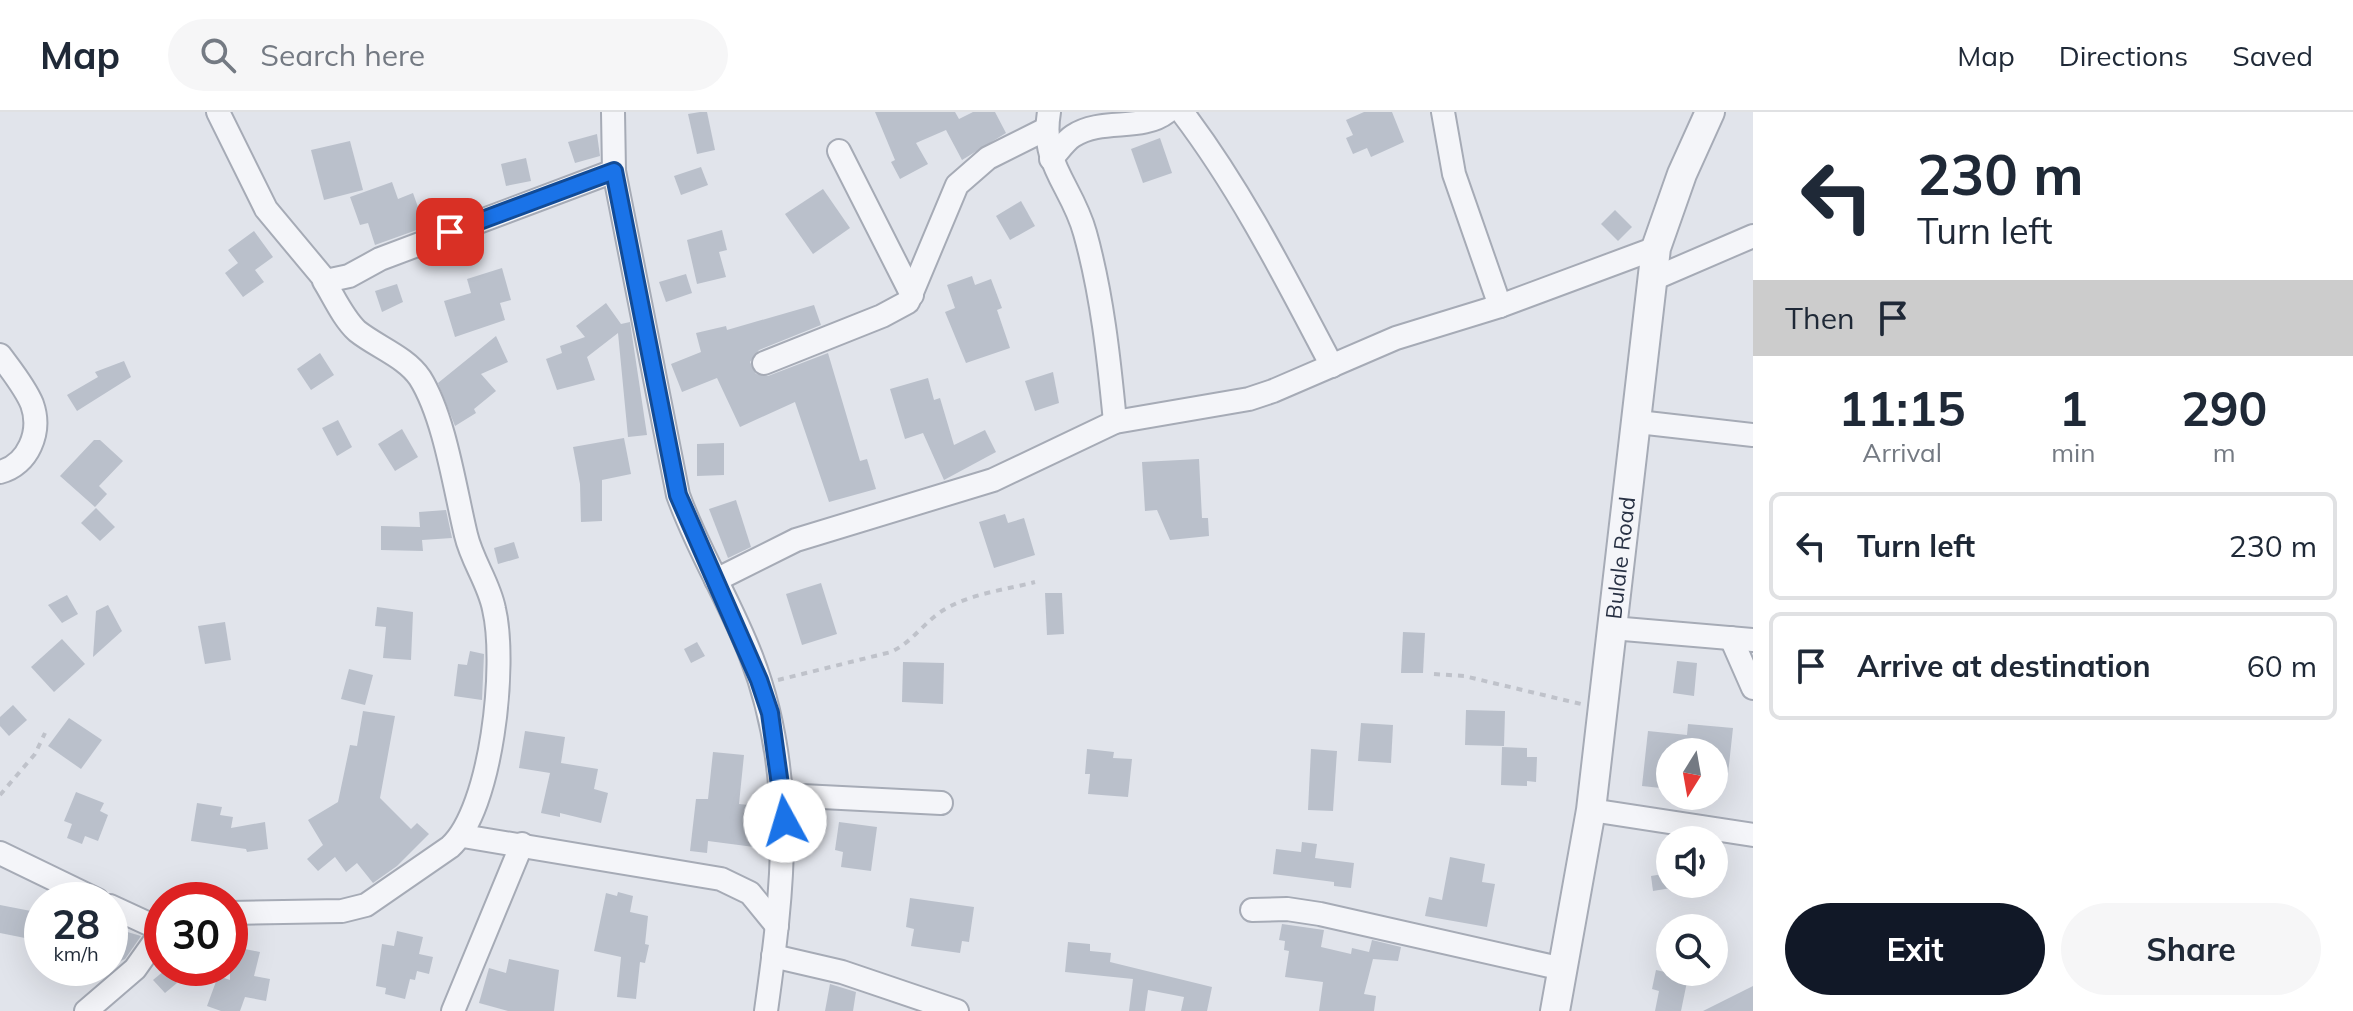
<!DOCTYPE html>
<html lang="en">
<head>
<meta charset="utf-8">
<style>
  body { margin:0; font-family:Mulish,sans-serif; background:#f6f6f7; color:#1f2937; height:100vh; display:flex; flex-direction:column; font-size:30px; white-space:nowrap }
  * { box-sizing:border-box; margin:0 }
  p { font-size:26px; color:#747a83 }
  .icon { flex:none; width:44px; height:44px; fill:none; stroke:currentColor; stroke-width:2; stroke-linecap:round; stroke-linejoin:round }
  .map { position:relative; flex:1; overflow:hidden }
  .panel { display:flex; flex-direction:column; background:#fff; width:600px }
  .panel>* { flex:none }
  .top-card { background:#fff; color:#1f2937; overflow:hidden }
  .needle { width:52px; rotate:191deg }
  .buttons { position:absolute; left:1656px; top:626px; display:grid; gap:16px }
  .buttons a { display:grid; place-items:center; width:72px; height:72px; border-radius:50%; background:#fff; box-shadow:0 8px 32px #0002; font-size:40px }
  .speed { position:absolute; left:24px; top:770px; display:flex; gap:16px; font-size:40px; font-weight:700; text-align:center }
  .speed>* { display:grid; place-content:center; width:104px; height:104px; border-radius:50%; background:#fff; box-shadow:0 8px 32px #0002; line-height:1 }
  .speed small { font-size:20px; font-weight:400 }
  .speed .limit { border:12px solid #d22; background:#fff; color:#111 }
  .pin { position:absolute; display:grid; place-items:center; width:68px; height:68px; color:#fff; margin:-34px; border-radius:16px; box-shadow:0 4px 12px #0006 }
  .me { position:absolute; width:88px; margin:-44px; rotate:354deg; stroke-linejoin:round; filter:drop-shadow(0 0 6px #0008) }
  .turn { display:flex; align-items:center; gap:28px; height:168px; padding:0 32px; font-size:36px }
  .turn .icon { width:104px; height:104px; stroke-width:2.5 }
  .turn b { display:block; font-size:56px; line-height:68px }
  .then { display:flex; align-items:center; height:76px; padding:0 32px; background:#0003; gap:16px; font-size:30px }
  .eta { display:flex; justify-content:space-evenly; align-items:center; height:136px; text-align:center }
  .eta b { font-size:48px; font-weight:700; line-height:56px }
  .button { display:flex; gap:16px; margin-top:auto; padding:16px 32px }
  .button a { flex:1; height:92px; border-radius:48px; background:#111827; color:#fff; font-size:32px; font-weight:700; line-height:92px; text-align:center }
  .button a+a { background:#f6f6f7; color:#1f2937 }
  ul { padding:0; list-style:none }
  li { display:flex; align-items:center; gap:24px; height:108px; margin:0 16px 12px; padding:0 16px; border:4px solid #e0e1e3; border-radius:12px }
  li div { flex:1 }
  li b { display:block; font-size:30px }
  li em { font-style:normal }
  header { display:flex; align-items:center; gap:48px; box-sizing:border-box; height:112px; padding:0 40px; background:#fff; border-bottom:2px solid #e0e1e3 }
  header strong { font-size:38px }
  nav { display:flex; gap:44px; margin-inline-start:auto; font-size:28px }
  .search { width:560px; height:72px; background:#f6f6f7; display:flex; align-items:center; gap:20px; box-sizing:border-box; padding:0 28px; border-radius:44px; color:#747a83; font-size:30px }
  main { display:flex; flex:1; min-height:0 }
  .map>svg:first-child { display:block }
  .building { fill:#bac0cb }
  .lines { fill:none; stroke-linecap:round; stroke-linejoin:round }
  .minor-casing { stroke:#a6abb6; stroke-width:26 }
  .tertiary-casing { stroke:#a6abb6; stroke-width:32 }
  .path { stroke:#bfc2ca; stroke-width:4; stroke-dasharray:6 6; stroke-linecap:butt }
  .minor { stroke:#f4f5f9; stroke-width:22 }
  .tertiary { stroke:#f4f5f9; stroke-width:28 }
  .route-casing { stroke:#114b97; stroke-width:20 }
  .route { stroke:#1a73e8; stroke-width:14 }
  .labels { text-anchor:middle; stroke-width:8; stroke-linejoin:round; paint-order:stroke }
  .street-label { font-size:22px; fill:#283144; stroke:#f1f3f8 }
</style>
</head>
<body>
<header>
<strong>Map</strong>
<div class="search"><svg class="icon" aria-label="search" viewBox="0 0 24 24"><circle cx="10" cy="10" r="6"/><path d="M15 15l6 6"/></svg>Search here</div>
<nav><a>Map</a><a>Directions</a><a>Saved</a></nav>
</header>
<main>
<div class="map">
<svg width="1753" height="899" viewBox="0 0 1753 899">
  <rect width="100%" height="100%" fill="#e1e4eb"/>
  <g class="building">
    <polygon points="700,0 707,0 715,38 697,42 688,2"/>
    <polygon points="875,0 955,0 959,7 973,0 995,0 1006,21 962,48 946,18 916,31 928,52 900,67 891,50 895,48"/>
    <polygon points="1364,0 1392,0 1404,30 1371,45 1367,36 1353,42 1346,26 1353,23 1346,8"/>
    <polygon points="597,22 600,44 575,51 568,30"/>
    <polygon points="1160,26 1172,61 1143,71 1131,37"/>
    <polygon points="350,29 363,78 324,88 311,38"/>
    <polygon points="526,46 531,69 506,74 501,52"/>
    <polygon points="701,55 708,73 681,83 674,64"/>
    <polygon points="392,70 398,87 413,81 425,115 375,133 368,111 360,113 350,85"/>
    <polygon points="823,77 850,116 813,142 785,102"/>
    <polygon points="1021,89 1035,114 1010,128 996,104"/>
    <polygon points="1615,98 1632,115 1618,129 1601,112"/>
    <polygon points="722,118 727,138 719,140 726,165 697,172 687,128"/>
    <polygon points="254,119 273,145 255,158 264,170 243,185 225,161 238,151 228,138"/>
    <polygon points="502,156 511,188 500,191 505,208 455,225 444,189 471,181 467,167"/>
    <polygon points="686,162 692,181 666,190 659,170"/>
    <polygon points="972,164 975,173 991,167 1002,196 997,198 1010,236 966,251 945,200 955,196 947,173"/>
    <polygon points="397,172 403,190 382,200 375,179"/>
    <polygon points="606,191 621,212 630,210 647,323 628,325 618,221 587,245 595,268 557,278 546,247 562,241 560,234 585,225 576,214"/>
    <polygon points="814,193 821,213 759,238 750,250 756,262 768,264 828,241 860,349 867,347 876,377 829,390 795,290 740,315 717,266 682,280 671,252 701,240 696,221 726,214 727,218"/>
    <polygon points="496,224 508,250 481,262 496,279 474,297 476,301 455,314 438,271"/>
    <polygon points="320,241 334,263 311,278 297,257"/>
    <polygon points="124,249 131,265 77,299 67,283 98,265 95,260"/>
    <polygon points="1053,260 1059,291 1035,299 1025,269"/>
    <polygon points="928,266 934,288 940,286 954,333 985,318 996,340 944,368 923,321 905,327 890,277"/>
    <polygon points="338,308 352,335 337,344 322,316"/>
    <polygon points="402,317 418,345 395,359 378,332"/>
    <polygon points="624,326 631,362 602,368 602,409 581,410 580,372 573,335"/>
    <polygon points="94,328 100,328 123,349 99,374 107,382 95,395 60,364"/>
    <polygon points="724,331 724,363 697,364 697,332"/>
    <polygon points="1199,347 1202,406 1208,406 1209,424 1170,428 1157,398 1145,399 1142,350"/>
    <polygon points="736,388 751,435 728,446 709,397"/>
    <polygon points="96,396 115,415 100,429 81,411"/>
    <polygon points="446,398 452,426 422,428 423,439 381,438 381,414 420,415 419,400"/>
    <polygon points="1005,402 1008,411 1024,406 1035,443 994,456 979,410"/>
    <polygon points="514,430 519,446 498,452 494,436"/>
    <polygon points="821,471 837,522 802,533 786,482"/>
    <polygon points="1045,481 1062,481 1064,522 1047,523"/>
    <polygon points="67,483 78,502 62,511 48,493"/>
    <polygon points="108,493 122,519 93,545 96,499"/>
    <polygon points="377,495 413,500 411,548 383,546 386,515 375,514"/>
    <polygon points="225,510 231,548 205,552 198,514"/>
    <polygon points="1403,520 1425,521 1423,561 1401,561"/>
    <polygon points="62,527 85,552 54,580 31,555"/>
    <polygon points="697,530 705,544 691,551 684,537"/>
    <polygon points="470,539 484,542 482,588 454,584 458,552 467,553"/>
    <polygon points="1677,549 1697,551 1694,584 1673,581"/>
    <polygon points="903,550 944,551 943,592 902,590"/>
    <polygon points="349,557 373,563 365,593 341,587"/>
    <polygon points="13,593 27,608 9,624 0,614 0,605"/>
    <polygon points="1466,598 1505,599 1504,634 1465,633"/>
    <polygon points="363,599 395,604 380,686 411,717 417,711 429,722 397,754 373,771 357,751 346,760 335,745 318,759 307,747 323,733 308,708 338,690 350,633 357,634"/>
    <polygon points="69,606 102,628 81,657 48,634"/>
    <polygon points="1361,611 1393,613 1391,651 1358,649"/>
    <polygon points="1688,612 1733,616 1728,662 1714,661 1714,640 1670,640 1670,677 1642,674 1648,619 1687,623"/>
    <polygon points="525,619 565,625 561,651 598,657 594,677 608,681 601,711 560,701 560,705 541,701 550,661 519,656"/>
    <polygon points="1502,635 1527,636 1527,645 1537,645 1536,670 1527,669 1527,674 1501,673"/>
    <polygon points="1087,637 1114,640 1113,646 1132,647 1128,685 1088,682 1090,662 1085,662"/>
    <polygon points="1311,637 1337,639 1333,699 1308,698"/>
    <polygon points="713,640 744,643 739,692 759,694 754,735 708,729 707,741 690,739 696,687 708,687"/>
    <polygon points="76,680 104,691 100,699 108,703 98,729 85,724 82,732 67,726 72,712 64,709"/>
    <polygon points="197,691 222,695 220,703 233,705 231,716 265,710 268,737 247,740 246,737 191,729"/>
    <polygon points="839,710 877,715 871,759 841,755 843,740 835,738"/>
    <polygon points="1302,730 1317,732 1315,746 1354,751 1351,776 1334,774 1334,770 1273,762 1276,737 1301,740"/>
    <polygon points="1450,745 1485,752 1482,770 1495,772 1487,815 1425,804 1429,785 1442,788"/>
    <polygon points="1669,761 1671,776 1653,779 1651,764"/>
    <polygon points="618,780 633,784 630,800 648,804 645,832 649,833 645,851 640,850 636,887 617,885 621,845 594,839 606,781 617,784"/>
    <polygon points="910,786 974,795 969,830 962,829 960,841 911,834 914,817 906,815"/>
    <polygon points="0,793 31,799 25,826 0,821"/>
    <polygon points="1282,812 1324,818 1321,835 1351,842 1352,836 1369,840 1372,828 1401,835 1398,849 1373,847 1364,882 1376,884 1374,899 1319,899 1323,870 1285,865 1289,839 1284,838 1285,829 1279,828"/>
    <polygon points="124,819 141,824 125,847 110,854 110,821"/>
    <polygon points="397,819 423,825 419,842 433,845 429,862 417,859 415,868 410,867 405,887 385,882 386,876 376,874 382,832 394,834"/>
    <polygon points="1068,830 1090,832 1090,839 1111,841 1110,850 1212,875 1207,899 1181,899 1184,885 1148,878 1145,899 1129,899 1133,867 1065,860"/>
    <polygon points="230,834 260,840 254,864 270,867 266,889 245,885 240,899 221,899 207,894 218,864 230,868"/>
    <polygon points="509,847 559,858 554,899 508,899 479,891 489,856 506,861"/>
    <polygon points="165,858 177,871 165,881 153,868"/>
    <polygon points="1656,858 1688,865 1681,899 1655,899 1659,879 1652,877"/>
    <polygon points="830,872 856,880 853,899 825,899"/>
    <polygon points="1753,874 1753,899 1703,899"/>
  </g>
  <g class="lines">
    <defs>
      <g id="minor">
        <polyline points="218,0 266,97 326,169 349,164 380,147 614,59"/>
        <path d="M613 0 614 59 678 383C698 439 730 489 751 544 797 663 783 777 766 899"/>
        <path d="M1049 0C1040 53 1072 73 1085 121 1102 182 1109 247 1115 310"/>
        <path d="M1182 0C1242 79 1286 167 1332 254"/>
        <polyline points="1443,0 1454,62 1500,194"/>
        <polyline points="839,39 912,183"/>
        <path d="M1051 47C1058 40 1065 29 1073 24 1102 5 1141 20 1167 0"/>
        <polyline points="1651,168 1753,124"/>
        <path d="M0 243C11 258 25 275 32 292 42 320 28 353 0 360"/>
        <polyline points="764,251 882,204 908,190 957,73 988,46 1046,17"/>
        <polyline points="1638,310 1753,323"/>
        <polyline points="716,468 796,428 993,368 1115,310 1249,287 1273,279 1396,226 1500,194 1656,136"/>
        <polyline points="1612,516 1753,528"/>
        <polyline points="1731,526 1753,576"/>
        <polyline points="782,683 941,691"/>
        <polyline points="1591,698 1753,723"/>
        <polyline points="463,724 721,767 750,781 777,814"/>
        <polyline points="0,741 97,788"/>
        <polyline points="110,794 162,818"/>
        <polyline points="1252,798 1287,797 1320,802 1563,857"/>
        <path d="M230 801 342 799 366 793 450 735C492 697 507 552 494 497 489 471 472 449 466 423 455 378 445 306 420 266 406 245 377 235 357 219 343 206 334 185 324 169"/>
        <polyline points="773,844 842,860 957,899"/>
        <polyline points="86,899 135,857 162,819"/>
        <polyline points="453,899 522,732"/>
      </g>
      <g id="tertiary">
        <path id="s1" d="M1555 899 1591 698 1656 136 1682 62 1710 0"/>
      </g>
    </defs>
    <use href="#minor" class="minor-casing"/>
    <use href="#tertiary" class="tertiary-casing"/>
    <g class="path">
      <polyline points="1434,562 1464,564 1581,592"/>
      <path d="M778 568 891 540C912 530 921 514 939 501 966 482 1005 478 1035 470"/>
      <polyline points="0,683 35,642 45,621"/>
    </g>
    <use href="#minor" class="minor"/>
    <use href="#tertiary" class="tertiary"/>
  </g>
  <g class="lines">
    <defs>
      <polyline id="route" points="450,120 614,59 678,383 759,568 770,601 785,709"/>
    </defs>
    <use href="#route" class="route-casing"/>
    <use href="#route" class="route"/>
  </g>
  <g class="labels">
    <g class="street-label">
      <text dy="8" stroke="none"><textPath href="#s1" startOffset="458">Bulale Road</textPath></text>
    </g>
  </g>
</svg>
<div class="buttons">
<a><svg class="needle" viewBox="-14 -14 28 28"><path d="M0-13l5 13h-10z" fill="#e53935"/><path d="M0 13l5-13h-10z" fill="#747a83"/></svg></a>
<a><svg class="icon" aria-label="sound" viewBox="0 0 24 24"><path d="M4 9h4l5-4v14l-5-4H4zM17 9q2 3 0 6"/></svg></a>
<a><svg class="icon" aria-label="search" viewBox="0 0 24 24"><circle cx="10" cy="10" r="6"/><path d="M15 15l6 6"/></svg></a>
</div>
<div class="speed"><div>28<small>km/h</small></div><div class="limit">30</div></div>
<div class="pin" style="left:450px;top:120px;background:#d93025"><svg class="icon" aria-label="arrive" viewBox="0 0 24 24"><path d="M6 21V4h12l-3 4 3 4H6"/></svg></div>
<svg class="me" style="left:785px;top:709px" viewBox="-20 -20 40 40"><circle r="19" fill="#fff"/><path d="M0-13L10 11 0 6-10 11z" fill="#1a73e8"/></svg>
</div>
<section class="panel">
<div class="top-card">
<div class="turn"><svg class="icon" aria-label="left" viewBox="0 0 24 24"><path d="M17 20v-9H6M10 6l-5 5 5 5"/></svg><div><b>230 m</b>Turn left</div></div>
<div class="then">Then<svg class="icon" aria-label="arrive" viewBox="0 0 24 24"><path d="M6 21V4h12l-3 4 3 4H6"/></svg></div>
</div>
<div class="eta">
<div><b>11:15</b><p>Arrival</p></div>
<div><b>1</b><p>min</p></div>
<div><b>290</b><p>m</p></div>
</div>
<ul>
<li><svg class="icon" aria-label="left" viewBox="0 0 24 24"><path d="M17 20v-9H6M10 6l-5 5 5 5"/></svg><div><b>Turn left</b></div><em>230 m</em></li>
<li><svg class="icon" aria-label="arrive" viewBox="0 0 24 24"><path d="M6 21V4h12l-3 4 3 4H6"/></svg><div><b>Arrive at destination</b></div><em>60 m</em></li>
</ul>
<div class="button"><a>Exit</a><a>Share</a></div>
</section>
</main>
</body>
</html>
